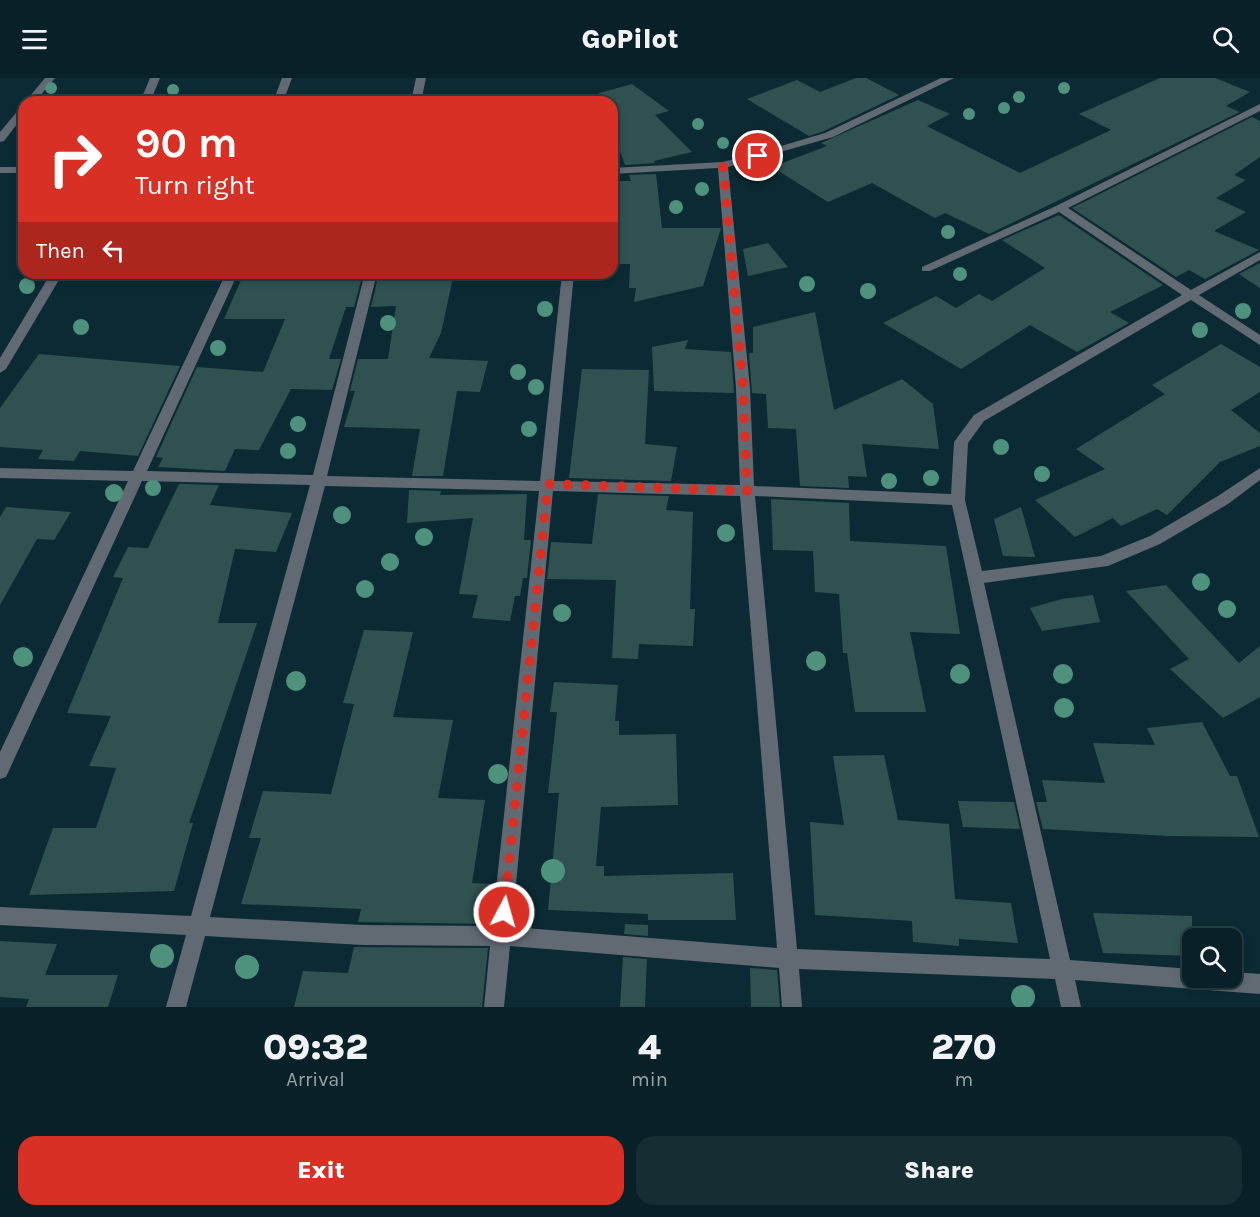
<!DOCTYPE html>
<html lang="en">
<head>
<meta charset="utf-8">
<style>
  body { margin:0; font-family:Karla,sans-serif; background:#162d33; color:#f1f3f6; height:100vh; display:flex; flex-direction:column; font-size:22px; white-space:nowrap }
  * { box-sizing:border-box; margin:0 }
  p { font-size:20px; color:#98a3a7 }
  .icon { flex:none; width:33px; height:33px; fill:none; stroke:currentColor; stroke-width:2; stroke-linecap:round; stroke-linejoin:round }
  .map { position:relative; height:929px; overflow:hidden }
  .side { display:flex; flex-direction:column; background:#082027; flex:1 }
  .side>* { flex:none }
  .hud { position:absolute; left:18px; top:18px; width:600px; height:183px; border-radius:18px; box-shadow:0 3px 9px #0003,0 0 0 2px #293e44; background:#d93025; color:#fff; overflow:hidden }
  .tools { position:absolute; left:1182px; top:850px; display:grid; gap:12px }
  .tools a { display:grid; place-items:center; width:60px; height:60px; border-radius:12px; background:#082027; box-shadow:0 3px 9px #0003,0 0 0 2px #293e44; font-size:30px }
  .pin { position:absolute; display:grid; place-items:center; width:51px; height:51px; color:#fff; margin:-26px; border:3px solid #fff; border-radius:50%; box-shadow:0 2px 6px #0007 }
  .me { position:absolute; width:66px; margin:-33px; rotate:6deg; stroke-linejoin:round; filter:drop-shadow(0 0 4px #0008) }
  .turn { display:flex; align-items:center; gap:21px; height:126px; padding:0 18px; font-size:27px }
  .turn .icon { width:78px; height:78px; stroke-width:2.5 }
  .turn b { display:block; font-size:42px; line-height:51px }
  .then { display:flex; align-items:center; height:57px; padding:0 18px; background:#0003; gap:12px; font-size:22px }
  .eta { display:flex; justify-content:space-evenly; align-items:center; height:102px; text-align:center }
  .eta b { font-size:36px; font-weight:800; line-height:42px }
  .button { display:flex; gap:12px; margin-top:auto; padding:12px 18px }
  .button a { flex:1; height:69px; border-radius:18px; background:#d93025; color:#fff; font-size:24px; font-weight:800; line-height:69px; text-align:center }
  .button a+a { background:#162d33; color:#f1f3f6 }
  header { display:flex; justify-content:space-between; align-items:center; height:78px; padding:0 18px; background:#082027; font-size:27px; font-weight:800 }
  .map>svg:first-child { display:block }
  .building { fill:#2f5250 }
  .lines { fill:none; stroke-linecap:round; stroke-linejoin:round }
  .minor { fill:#616973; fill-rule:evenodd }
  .tree { fill:#4e917c }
  .route { stroke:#d93025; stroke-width:10; stroke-dasharray:0 18 }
</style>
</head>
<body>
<header><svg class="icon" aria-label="menu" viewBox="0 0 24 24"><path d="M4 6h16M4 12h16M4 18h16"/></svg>GoPilot<svg class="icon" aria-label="search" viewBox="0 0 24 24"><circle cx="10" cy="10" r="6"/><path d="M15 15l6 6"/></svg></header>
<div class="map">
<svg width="1260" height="929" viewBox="0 0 1260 929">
  <rect width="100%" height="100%" fill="#0b2a34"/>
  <g class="building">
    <polygon points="856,0 866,0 899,17 824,53 809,58 747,21 797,2 820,14"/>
    <polygon points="1160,0 1215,0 1250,14 1226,28 1240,34 989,156 945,135 935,140 872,105 828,124 772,89 827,68 821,65 918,22 950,36 927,48 1020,95 1111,52 1079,36"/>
    <polygon points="632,6 669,33 655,37 692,74 654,83 655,85 625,87 612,51 612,24 602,24 599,15"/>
    <polygon points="1252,39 1260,43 1260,79 1234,97 1246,102 1216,120 1246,134 1214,153 1259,172 1205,201 1189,192 1176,199 1072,130"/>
    <polygon points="656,96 662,150 721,150 703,208 634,224 636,210 629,210 630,186 612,186 612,160 617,160 613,103 631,103 629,97"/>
    <polygon points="1059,137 1163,207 1110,234 1129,245 1077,274 1030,247 961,291 883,245 936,218 956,230 979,216 992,223 1045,190 1002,162"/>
    <polygon points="768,165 788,189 748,198 743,171"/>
    <polygon points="1260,185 1260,210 1239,196"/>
    <polygon points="244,195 363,195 354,229 346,229 329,281 341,281 332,312 291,311 259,372 235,371 225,393 158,389 163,380 156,379 197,289 263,294 285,241 224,241"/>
    <polygon points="379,195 454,195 441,255 429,280 488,283 480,314 457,313 443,398 412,398 420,351 344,349 355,313 350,313 358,281 388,281 396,228 371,229"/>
    <polygon points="815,234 834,332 902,301 933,326 939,371 862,366 867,399 848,398 849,410 800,408 796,351 768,350 766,316 752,315 749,275 753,275 753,249"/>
    <polygon points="688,262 685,271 731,274 734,315 654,313 652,269"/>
    <polygon points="1221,266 1260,289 1260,314 1231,332 1260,355 1260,368 1220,384 1167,437 1157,431 1121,448 1113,440 1075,459 1035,422 1105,391 1076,371 1165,316 1152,307"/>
    <polygon points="39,276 180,288 138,378 80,373 74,383 38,381 43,372 0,369 0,330"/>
    <polygon points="582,291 649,292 645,366 677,369 671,403 569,400"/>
    <polygon points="179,406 219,407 210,427 292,435 276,474 235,471 218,545 257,545 189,745 193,745 174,813 29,817 53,750 96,750 116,690 89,688 111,638 67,635 123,500 113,499 128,469 148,470"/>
    <polygon points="409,412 441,413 440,417 527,416 524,462 531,462 527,500 523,500 520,518 515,518 510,543 472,540 478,517 459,516 473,440 407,445"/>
    <polygon points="598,416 669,418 666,432 693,434 690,531 695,531 693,568 639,566 638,581 612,580 616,502 547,501 551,464 592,466"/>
    <polygon points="771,421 849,425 850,463 946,468 960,556 910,554 926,634 855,634 847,575 843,575 839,516 815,514 813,473 773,472"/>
    <polygon points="6,429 71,434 54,462 37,461 0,527 0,439"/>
    <polygon points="1021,429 1035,479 1003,478 994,441"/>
    <polygon points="1166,507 1239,585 1260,568 1260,619 1223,640 1170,591 1189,581 1126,513"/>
    <polygon points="1093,517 1100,544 1042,553 1030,530 1062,521"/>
    <polygon points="364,552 413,554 393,639 453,642 438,720 485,722 472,805 494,806 490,846 358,844 361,831 241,826 261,760 249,760 263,713 331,716 354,626 343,625"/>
    <polygon points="554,604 618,607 615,643 619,643 619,657 676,656 678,727 601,729 596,788 604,788 604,798 733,795 736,842 648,842 648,836 548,832 559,715 548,715 557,634 550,634"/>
    <polygon points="1202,644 1230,698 1237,698 1259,759 1169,758 1043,751 1036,724 1047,724 1042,702 1105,705 1093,665 1155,667 1147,650"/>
    <polygon points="884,677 898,742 949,746 955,821 1011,825 1018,865 959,861 959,868 913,864 912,843 815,837 810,744 844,747 833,678"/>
    <polygon points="958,723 1014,724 1020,751 963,749"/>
    <polygon points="1093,835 1192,838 1192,878 1103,875"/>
    <polygon points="625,846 648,847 648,858 624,856"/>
    <polygon points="0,863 57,866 45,897 118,897 108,929 26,929 29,921 0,919"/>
    <polygon points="354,869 488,870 482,929 294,929 303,893 348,895"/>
    <polygon points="623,879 647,881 645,929 620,929"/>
    <polygon points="750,890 777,892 780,929 751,929"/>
  </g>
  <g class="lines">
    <g class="minor">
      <polygon points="45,0 55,0 35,24 25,24"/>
      <polygon points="150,0 160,0 150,24 140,24"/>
      <polygon points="282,0 292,0 283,24 273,24"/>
      <polygon points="416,0 426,0 421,24 411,24"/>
      <path d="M941 0H954L833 59 728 89 750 310 754 408 951 416 954 364 974 337 1182 217 1059 134 930 193H922V189L1056 128 1260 26V33L1068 130 1191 212 1260 174V182L1199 217 1260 257V267L1191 222 984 343 968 365 965 422 982 493 1101 478 1150 458 1218 418 1260 390V402L1228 426 1160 466 1108 488 984 505 1070 882 1192 891V900H1232V894L1260 896V916L1075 902 1081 929H1061L1055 901 799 891 802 929H782L779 890 510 868 504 929H484L490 868 363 867 205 858 186 929H166L186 857 0 847V829L191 838 310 407 142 403 6 699 0 701V674L128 403 0 400V390L133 393 226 195H238L147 393 313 397 365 195H377L327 398 540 403 562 195H574L554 403 740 407 736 310 718 90 612 96V90L723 84 771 71 825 55ZM325 408 539 413 492 848 363 847 210 839ZM553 413 740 418 777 870 512 849ZM755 418 952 427 1050 881 797 871Z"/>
      <polygon points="24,28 24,37 4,63 0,64 0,54 21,29"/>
      <rect x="0" y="89" width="24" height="6"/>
      <polygon points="51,195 63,195 6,291 0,295 0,280"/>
    </g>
  </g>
  <g class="tree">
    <circle cx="51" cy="10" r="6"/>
    <circle cx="1064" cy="10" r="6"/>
    <circle cx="173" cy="12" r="6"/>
    <circle cx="1019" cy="19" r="6"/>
    <circle cx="1004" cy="30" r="6"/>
    <circle cx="969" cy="36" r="6"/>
    <circle cx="698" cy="46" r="6"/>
    <circle cx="723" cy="65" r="6"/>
    <circle cx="702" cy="111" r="7"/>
    <circle cx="676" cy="129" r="7"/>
    <circle cx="948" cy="154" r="7"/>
    <circle cx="960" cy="196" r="7"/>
    <circle cx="807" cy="206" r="8"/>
    <circle cx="27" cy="208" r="8"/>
    <circle cx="868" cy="213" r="8"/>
    <circle cx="545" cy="231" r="8"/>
    <circle cx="1243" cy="233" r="8"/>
    <circle cx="388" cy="245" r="8"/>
    <circle cx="81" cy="249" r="8"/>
    <circle cx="1200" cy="252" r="8"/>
    <circle cx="218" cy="270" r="8"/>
    <circle cx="518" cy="294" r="8"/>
    <circle cx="536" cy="309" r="8"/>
    <circle cx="298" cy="346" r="8"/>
    <circle cx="529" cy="351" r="8"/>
    <circle cx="1001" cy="369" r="8"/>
    <circle cx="288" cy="373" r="8"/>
    <circle cx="1042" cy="396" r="8"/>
    <circle cx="931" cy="400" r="8"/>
    <circle cx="889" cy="403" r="8"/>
    <circle cx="153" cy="410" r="8"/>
    <circle cx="114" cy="415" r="9"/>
    <circle cx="342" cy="437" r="9"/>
    <circle cx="726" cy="455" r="9"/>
    <circle cx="424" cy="459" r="9"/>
    <circle cx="390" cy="484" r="9"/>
    <circle cx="1201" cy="504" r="9"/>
    <circle cx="365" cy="511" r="9"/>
    <circle cx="1227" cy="531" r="9"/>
    <circle cx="562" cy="535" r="9"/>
    <circle cx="23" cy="579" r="10"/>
    <circle cx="816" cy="583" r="10"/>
    <circle cx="960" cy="596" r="10"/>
    <circle cx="1063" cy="596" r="10"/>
    <circle cx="296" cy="603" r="10"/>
    <circle cx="1064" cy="630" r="10"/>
    <circle cx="498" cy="696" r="10"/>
    <circle cx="553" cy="793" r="12"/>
    <circle cx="162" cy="878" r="12"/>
    <circle cx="247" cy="889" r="12"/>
    <circle cx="1023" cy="919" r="12"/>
  </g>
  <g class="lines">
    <polyline class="route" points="504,834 548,406 747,413 743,310 723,87 758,78"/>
  </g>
</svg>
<div class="tools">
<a><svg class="icon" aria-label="search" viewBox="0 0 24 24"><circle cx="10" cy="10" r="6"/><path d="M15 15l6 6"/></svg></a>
</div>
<div class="pin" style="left:758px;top:78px;background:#d93025"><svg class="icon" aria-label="arrive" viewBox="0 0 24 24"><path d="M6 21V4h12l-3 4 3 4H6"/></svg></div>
<svg class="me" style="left:504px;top:834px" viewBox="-20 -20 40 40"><circle r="17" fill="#d93025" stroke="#fff" stroke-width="3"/><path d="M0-11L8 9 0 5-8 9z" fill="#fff"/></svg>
<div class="hud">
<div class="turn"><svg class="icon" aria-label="right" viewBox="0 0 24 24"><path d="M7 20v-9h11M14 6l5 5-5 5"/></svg><div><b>90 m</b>Turn right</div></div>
<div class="then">Then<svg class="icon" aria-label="left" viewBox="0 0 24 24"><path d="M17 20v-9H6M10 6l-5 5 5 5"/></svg></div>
</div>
</div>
<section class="side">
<div class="eta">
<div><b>09:32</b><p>Arrival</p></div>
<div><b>4</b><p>min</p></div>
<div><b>270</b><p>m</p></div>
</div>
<div class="button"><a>Exit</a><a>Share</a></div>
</section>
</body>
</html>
